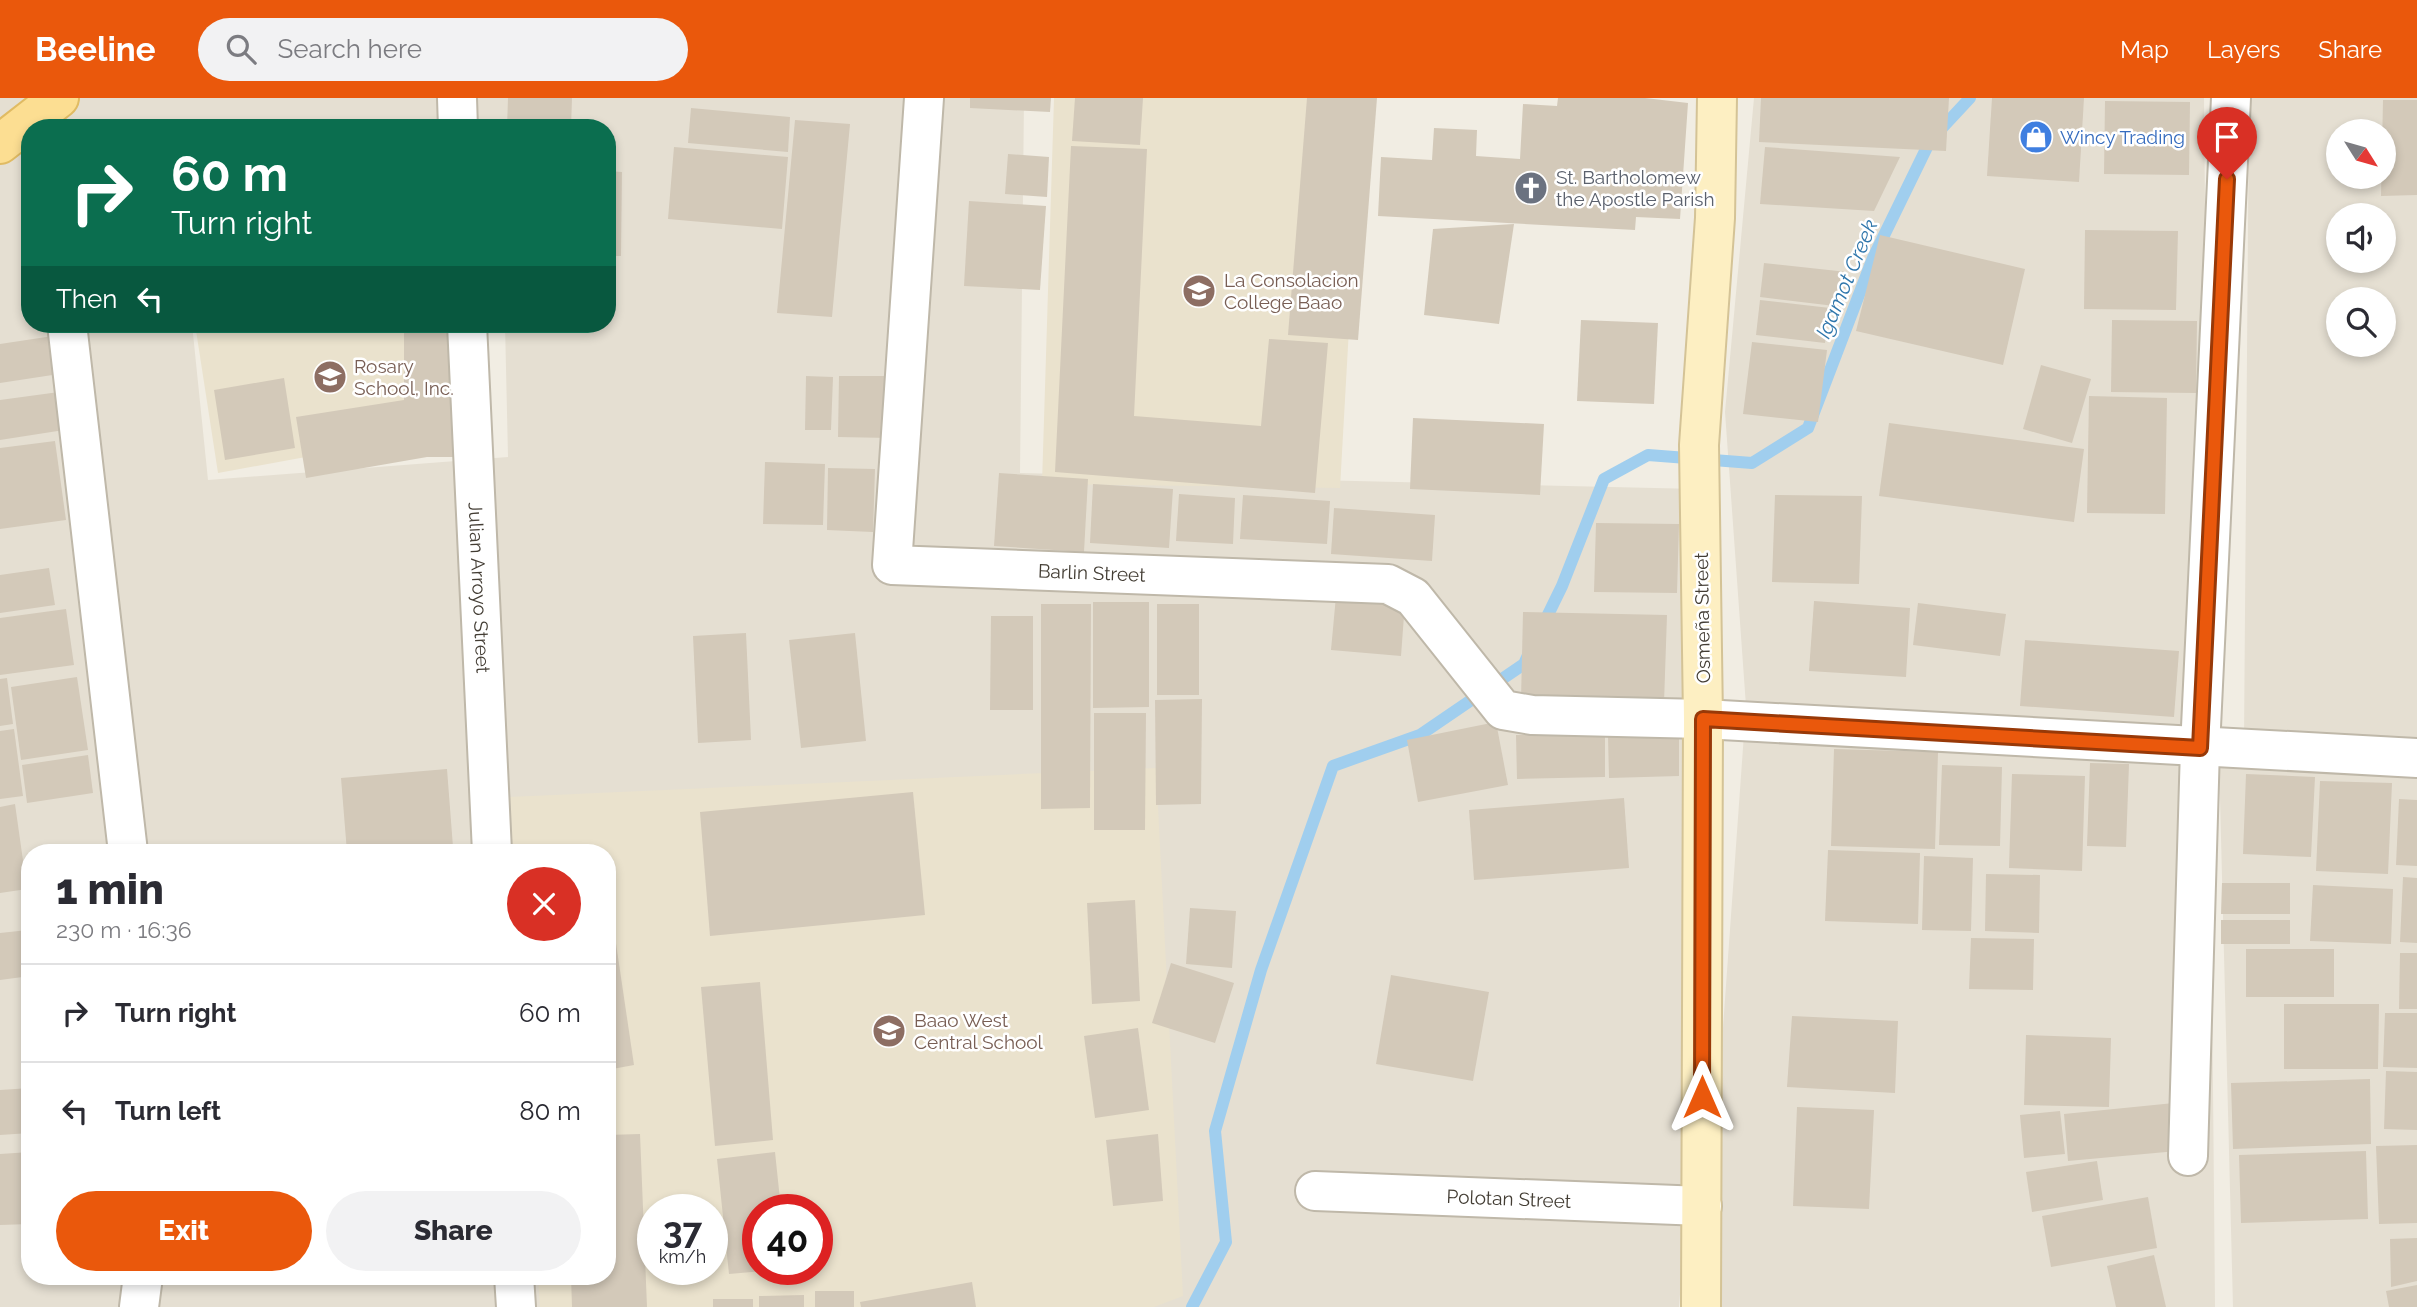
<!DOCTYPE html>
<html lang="en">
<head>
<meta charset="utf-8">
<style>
  body { margin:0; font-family:Raleway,sans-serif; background:#f2f2f3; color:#2b2b33; height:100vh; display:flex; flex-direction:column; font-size:26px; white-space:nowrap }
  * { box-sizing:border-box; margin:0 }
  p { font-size:23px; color:#7c7c81 }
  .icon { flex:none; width:38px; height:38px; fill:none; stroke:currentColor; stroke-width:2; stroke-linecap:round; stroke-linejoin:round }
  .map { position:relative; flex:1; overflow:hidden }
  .panel { position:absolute; left:21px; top:746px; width:595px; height:441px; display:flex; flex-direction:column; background:#fff; border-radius:28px; box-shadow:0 4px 10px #0003 }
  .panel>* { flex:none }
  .banner { position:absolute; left:21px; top:21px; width:595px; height:214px; border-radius:28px; box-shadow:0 4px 10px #0003; background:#0b6e4f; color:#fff; overflow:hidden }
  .needle { width:46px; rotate:127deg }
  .tools { position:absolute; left:2326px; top:21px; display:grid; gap:14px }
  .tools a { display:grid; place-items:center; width:70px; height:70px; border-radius:50%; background:#fff; box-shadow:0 4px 10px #0003; font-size:35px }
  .speed { position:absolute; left:637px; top:1096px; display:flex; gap:14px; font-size:35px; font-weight:700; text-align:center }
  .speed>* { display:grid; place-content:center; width:91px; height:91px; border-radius:50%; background:#fff; box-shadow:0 4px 10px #0003; line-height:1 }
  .speed small { font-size:18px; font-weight:400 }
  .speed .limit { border:10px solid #d22; background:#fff; color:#111 }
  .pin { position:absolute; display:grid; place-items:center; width:60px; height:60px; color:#fff; margin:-72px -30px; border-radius:50% 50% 50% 0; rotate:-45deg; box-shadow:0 0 7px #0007 }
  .pin .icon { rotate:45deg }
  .me { position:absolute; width:77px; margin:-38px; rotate:0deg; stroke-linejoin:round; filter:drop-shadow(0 0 5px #0008) }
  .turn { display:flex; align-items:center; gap:24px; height:147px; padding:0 35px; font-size:32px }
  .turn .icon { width:91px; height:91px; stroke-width:2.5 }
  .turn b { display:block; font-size:49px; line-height:60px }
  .then { display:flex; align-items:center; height:66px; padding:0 35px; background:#0003; gap:14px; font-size:26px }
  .round { display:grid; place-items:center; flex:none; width:74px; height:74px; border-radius:37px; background:#f2f2f3 }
  .headline { display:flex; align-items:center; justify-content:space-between; height:119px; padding:0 35px }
  h1 { font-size:42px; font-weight:800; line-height:52px }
  .cta { display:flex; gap:14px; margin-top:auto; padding:14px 35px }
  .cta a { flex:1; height:80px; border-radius:42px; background:#ea580c; color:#fff; font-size:28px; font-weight:800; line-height:80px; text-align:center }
  .cta a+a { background:#f2f2f3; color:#2b2b33 }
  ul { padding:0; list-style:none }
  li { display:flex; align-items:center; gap:21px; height:98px; padding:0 35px; border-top:2px solid #e1e1e2 }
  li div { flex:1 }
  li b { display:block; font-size:26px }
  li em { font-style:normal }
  header { display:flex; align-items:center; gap:42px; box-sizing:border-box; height:98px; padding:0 35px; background:#ea580c; color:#fff }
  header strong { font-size:33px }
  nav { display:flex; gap:38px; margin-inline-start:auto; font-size:24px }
  .search { width:490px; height:63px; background:#f2f2f3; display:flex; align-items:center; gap:18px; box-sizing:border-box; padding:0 24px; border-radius:38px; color:#7c7c81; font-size:26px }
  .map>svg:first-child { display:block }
  .residential { fill:#e5dfd2; fill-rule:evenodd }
  .education { fill:#eae2cd; fill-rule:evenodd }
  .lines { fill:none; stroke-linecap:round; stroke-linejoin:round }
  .stream { stroke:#a0ceee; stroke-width:12 }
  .building { fill:#d3c9b9 }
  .street-casing { stroke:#bfb8a9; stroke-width:42 }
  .secondary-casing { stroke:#d4c396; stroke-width:42 }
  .primary-casing { stroke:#e0bb63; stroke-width:42 }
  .street { stroke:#fff; stroke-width:38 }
  .secondary { stroke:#fdefc2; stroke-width:38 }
  .primary { stroke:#fcde92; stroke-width:38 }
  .route-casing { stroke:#983908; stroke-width:18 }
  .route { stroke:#ea580c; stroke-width:12 }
  .labels { text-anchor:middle; stroke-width:5; stroke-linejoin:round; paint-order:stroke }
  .shop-label { font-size:19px; fill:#366cbe; stroke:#fff; text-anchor:start }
  .worship-label { font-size:19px; fill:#5b616d; stroke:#fff; text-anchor:start }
  .education-label { font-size:19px; fill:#785e54; stroke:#fff; text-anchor:start }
  .street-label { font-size:19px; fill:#433d34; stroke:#fff }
  .water-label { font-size:21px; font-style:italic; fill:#3077ac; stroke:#fff }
</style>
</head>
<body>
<header>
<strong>Beeline</strong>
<div class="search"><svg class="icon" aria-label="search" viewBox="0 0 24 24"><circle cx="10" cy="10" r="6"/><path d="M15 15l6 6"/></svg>Search here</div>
<nav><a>Map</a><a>Layers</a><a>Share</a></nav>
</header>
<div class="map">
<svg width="2417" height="1209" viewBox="0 0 2417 1209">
  <rect width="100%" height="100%" fill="#f1ede3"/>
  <g class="residential">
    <path d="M0 0H1024L1020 375 1698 391 1684 1146 1679 1209H528L527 1178H607V754H30V1178H503L504 1209H0ZM30 30H607V226H505L508 359 208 382 192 226H30ZM653 1111H712V1171H653ZM758 1111H817V1171H758Z"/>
    <polygon points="1754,0 2204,0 2215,1209 1703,1209 1746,608 1725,314"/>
    <path d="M2249 0H2417V639L2244 643ZM2338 33H2384V79H2338ZM2338 117H2384V163H2338ZM2338 201H2384V247H2338Z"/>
    <polygon points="2219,661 2417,679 2417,1209 2233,1209"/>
  </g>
  <g class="education">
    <polygon points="1054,0 1362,0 1340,390 1042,386"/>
    <polygon points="195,226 456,226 458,331 218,375"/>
    <path d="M1156 670 1183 1198 1154 1209H540L538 1178H607V754H513L509 699ZM653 1111H712V1171H653ZM758 1111H817V1171H758Z"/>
  </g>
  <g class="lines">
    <g class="stream">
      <polyline points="1542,529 1562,488 1604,381 1648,357 1752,365 1808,330 1873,160 1930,43 1970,0"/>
      <polyline points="1192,1209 1226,1144 1215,1033 1261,872 1333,668 1420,637 1524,566 1529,555"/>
    </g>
  </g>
  <g class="building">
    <polygon points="508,0 572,0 571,30 507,30"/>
    <polygon points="970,0 1051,0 1050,14 970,10"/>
    <polygon points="1075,0 1143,0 1140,47 1072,43"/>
    <polygon points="1307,0 1377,0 1358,242 1288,237"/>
    <polygon points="1558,0 1645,0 1688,5 1680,121 1636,119 1635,132 1378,118 1381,59 1432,62 1434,30 1477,32 1476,58 1520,61 1523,6 1557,8"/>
    <polygon points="1761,0 1949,0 1946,53 1759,44"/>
    <polygon points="1992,0 2084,0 2079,84 1987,78"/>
    <polygon points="2383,2 2417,2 2417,97 2381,98"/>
    <polygon points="2105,3 2190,4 2189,77 2104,76"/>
    <polygon points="691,10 790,19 788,54 688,45"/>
    <polygon points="795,22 850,26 832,219 777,215"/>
    <polygon points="1071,48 1147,51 1134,318 1261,328 1269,241 1328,245 1315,395 1055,374"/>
    <polygon points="674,49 788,59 782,131 668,121"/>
    <polygon points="1765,49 1900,59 1874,113 1760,106"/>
    <polygon points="1008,56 1049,59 1047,99 1005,96"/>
    <polygon points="607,73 622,74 621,158 607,158"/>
    <polygon points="969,103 1046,108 1040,192 964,188"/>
    <polygon points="1514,126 1499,226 1424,217 1433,131"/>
    <polygon points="2085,132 2178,133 2176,212 2084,211"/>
    <polygon points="1880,137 2025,171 2003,267 1856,233"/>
    <polygon points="1764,165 1847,174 1843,209 1760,199"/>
    <polygon points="1760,202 1830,210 1825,245 1756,237"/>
    <polygon points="1581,222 1658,225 1654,306 1577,303"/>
    <polygon points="2112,222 2197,223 2196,295 2111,294"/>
    <polygon points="404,226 454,226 453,359 427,359 306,380 296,319 404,302"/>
    <polygon points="53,238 59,276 0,285 0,246"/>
    <polygon points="1752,244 1827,252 1818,324 1743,316"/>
    <polygon points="2041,267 2091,281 2072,345 2023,331"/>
    <polygon points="806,278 833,279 831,332 805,332"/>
    <polygon points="839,278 891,278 890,340 838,339"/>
    <polygon points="284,280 295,350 225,362 214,292"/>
    <polygon points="59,294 64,332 0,342 0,302"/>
    <polygon points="2089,298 2167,300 2165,416 2087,415"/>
    <polygon points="1413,320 1544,326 1540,397 1410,391"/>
    <polygon points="1889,325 2084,351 2074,424 1879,398"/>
    <polygon points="55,343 66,422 0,431 0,350"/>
    <polygon points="765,364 825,366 823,427 763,426"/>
    <polygon points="828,370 875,371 873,434 827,432"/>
    <polygon points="999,375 1088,381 1084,454 994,448"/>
    <polygon points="1093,386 1173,391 1169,450 1090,445"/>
    <polygon points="1179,396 1235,400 1233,446 1176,443"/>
    <polygon points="1243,397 1330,403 1327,446 1240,441"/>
    <polygon points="1775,397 1862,398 1859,486 1772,484"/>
    <polygon points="1334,410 1435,417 1432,463 1331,456"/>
    <polygon points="1596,425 1679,426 1677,495 1594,494"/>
    <polygon points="49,470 55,507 0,515 0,477"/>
    <polygon points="1336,498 1405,504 1401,558 1331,552"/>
    <polygon points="1814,503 1910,510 1906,579 1809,573"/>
    <polygon points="1093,504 1149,504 1149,609 1093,610"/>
    <polygon points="1918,505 2006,516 2000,558 1913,547"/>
    <polygon points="1041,506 1091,506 1090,710 1041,711"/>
    <rect x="1157" y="506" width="42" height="91"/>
    <polygon points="66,511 74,567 0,577 0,520"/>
    <polygon points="1523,514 1667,517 1664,605 1521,602"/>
    <polygon points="991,518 1033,518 1033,612 990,612"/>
    <polygon points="746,535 751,642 698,645 693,538"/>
    <polygon points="855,535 866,643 801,650 789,542"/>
    <polygon points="2025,542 2179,553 2174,619 2020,608"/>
    <polygon points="77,579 88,652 21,662 11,589"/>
    <polygon points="7,580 13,626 0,628 0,581"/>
    <polygon points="1202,601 1201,706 1156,707 1155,602"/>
    <polygon points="1094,615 1146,615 1145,732 1094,732"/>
    <polygon points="1496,624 1508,687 1418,704 1407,642"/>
    <polygon points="14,631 23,698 0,701 0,633"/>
    <polygon points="1605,636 1605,679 1517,681 1516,637"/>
    <polygon points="1679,636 1679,678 1609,680 1608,638"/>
    <polygon points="1834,651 1938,654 1935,751 1831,748"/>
    <polygon points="88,657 93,695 27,705 22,667"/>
    <polygon points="2090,665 2129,666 2126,749 2087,748"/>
    <polygon points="1942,667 2002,669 2000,748 1939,747"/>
    <polygon points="447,671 453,749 347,754 341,680"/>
    <polygon points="2012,676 2085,678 2082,773 2009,770"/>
    <polygon points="2246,676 2315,679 2311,759 2243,756"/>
    <polygon points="2320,683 2392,685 2388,776 2316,773"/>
    <polygon points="913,694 925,817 710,838 700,714"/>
    <polygon points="1624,700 1629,770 1474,782 1469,712"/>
    <polygon points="2399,701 2417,702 2417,768 2396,767"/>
    <polygon points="15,706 27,791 0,795 0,709"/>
    <polygon points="1828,752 1920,755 1918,826 1825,823"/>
    <polygon points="1924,758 1973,760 1971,833 1922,832"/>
    <polygon points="1986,776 2040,777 2039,835 1985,833"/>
    <polygon points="2403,779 2417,780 2417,845 2400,844"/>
    <polygon points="2222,785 2290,785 2290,816 2221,816"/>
    <polygon points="2313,787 2393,791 2391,846 2310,843"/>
    <polygon points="1135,802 1140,903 1092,906 1087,805"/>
    <polygon points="1190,810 1236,813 1232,870 1186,866"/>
    <rect x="2221" y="822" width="69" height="24"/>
    <polygon points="28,832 30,878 0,882 0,835"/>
    <polygon points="614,832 634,967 607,972 607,833"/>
    <polygon points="1971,840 2034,841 2033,892 1969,891"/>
    <rect x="2246" y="851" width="88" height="48"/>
    <polygon points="2400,855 2417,855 2417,911 2399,911"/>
    <polygon points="1171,865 1234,885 1215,945 1152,925"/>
    <polygon points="1391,877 1489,894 1473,983 1376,966"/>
    <polygon points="760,884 773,1042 715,1048 701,889"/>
    <polygon points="2284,906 2379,906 2378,971 2284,971"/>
    <polygon points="2385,915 2417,915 2417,970 2383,969"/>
    <polygon points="1792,918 1898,923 1895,995 1787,989"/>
    <polygon points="1138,930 1149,1012 1095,1020 1084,938"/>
    <polygon points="2026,937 2111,940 2109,1009 2024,1007"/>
    <polygon points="2386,973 2417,974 2417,1032 2384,1031"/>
    <polygon points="2370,981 2371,1046 2233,1051 2231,985"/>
    <polygon points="30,990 30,1035 0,1037 0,992"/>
    <polygon points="2184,1004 2188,1052 2068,1063 2064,1016"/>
    <polygon points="1797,1009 1874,1012 1869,1111 1793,1108"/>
    <polygon points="2060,1013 2065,1056 2024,1060 2020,1017"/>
    <polygon points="640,1036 647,1209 572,1209 571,1178 607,1178 607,1037"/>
    <polygon points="1158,1036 1163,1103 1113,1108 1106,1042"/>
    <polygon points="2417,1047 2417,1125 2379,1126 2376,1048"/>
    <polygon points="2366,1053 2368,1121 2241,1125 2239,1057"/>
    <polygon points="30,1054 30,1126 0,1127 0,1056"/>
    <polygon points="775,1054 781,1111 758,1111 758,1171 763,1173 729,1176 717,1061"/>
    <polygon points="2097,1063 2103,1102 2032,1114 2026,1074"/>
    <polygon points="2148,1099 2157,1150 2051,1169 2042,1118"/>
    <polygon points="2417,1140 2417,1183 2391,1189 2390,1141"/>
    <polygon points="2154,1157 2166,1209 2116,1209 2107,1168"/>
    <polygon points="972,1184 976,1209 861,1209 860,1204"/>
    <polygon points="2417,1187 2417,1209 2389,1209 2386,1193"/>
    <rect x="815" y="1193" width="39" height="16"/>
    <polygon points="804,1197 804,1209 759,1209 759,1198"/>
    <rect x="713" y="1201" width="40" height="8"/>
  </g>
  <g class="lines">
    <defs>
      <g id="street">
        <polyline points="457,0 458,30"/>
        <path id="s1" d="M924 0 892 467 1388 486 1413 499 1503 612 1532 617 1703 621 2417 660"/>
        <polyline points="67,226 128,754"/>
        <path id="s2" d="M467 226 492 754"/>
        <polyline points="2188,1058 2200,650 2231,0"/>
        <path id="s3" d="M1315 1093 1702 1108"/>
        <polyline points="514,1178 516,1209"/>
        <polyline points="139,1209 143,1178"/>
      </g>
      <polyline id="secondary" points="1701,1209 1703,621 1699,347 1715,120 1717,0"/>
      <polyline id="primary" points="0,46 59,0"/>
    </defs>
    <use href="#street" class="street-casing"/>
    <use href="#secondary" class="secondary-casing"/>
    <use href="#primary" class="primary-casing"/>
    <use href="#street" class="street"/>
    <use href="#secondary" class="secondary"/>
    <use href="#primary" class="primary"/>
  </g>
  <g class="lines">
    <defs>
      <polyline id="route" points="1702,999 1703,621 2200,650 2227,81"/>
    </defs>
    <use href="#route" class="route-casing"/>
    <use href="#route" class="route"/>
  </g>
  <defs>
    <symbol id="shop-disc" viewBox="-11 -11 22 22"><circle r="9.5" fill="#3f7fe0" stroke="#fff"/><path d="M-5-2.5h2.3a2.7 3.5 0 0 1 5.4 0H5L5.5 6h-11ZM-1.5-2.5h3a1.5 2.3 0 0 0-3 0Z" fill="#fff"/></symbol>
    <symbol id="church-disc" viewBox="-11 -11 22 22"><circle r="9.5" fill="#6b7280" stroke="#fff"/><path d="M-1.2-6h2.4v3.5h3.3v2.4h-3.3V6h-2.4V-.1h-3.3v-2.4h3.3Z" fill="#fff"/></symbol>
    <symbol id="university-disc" viewBox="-11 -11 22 22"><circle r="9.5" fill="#8d6e63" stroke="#fff"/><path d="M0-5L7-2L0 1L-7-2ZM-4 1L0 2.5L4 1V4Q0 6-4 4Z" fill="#fff"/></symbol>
    <symbol id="school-disc" viewBox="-11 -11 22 22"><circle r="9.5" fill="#8d6e63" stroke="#fff"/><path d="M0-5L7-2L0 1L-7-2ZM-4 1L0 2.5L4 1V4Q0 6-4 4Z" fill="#fff"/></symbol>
  </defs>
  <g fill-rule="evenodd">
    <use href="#shop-disc" x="2017" y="20" width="38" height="38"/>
    <use href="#church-disc" x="1512" y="71" width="38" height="38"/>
    <use href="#university-disc" x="1180" y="174" width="38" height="38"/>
    <use href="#school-disc" x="311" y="260" width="38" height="38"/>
    <use href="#school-disc" x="870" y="914" width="38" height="38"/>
  </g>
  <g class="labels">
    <g class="shop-label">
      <text x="2060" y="46">Wincy Trading</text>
    </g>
    <g class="worship-label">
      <text x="1556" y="86">St. Bartholomew<tspan x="1556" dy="22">the Apostle Parish</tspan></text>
    </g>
    <g class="education-label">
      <text x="1224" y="189">La Consolacion<tspan x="1224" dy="22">College Baao</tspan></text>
      <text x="354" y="275">Rosary<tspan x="354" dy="22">School, Inc.</tspan></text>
      <text x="914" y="929">Baao West<tspan x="914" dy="22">Central School</tspan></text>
    </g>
    <g class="street-label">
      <text dy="7" stroke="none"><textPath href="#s1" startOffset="668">Barlin Street</textPath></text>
      <text dy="7" stroke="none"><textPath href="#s2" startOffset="264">Julian Arroyo Street</textPath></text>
      <text transform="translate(1702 520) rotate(-91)" y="7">Osmeña Street</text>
      <text dy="7" stroke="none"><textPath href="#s3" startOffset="194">Polotan Street</textPath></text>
    </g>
    <g class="water-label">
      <text transform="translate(1847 181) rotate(-67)" y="7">Igamot Creek</text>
    </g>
  </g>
</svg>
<div class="tools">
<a><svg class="needle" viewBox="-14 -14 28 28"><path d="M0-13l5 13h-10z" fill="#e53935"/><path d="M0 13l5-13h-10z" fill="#7c7c81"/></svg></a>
<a><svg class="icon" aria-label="sound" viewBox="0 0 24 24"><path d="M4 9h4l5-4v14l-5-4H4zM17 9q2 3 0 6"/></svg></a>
<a><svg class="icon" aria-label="search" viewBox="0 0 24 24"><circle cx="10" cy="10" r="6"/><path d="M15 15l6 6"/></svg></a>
</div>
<div class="speed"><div>37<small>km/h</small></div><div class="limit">40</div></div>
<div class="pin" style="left:2227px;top:81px;background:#d93025"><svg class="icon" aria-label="arrive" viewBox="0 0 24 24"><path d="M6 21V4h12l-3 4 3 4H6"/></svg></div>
<svg class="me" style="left:1702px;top:999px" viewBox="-20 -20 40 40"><path d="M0-17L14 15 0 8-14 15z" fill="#ea580c" stroke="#fff" stroke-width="4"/></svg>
<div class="banner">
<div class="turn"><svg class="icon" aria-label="right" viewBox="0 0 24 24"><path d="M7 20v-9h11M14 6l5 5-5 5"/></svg><div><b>60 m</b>Turn right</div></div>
<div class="then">Then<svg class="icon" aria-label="left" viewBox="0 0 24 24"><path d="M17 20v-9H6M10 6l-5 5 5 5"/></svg></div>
</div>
<section class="panel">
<div class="headline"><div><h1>1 min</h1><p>230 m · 16:36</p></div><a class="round" style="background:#d93025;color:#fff"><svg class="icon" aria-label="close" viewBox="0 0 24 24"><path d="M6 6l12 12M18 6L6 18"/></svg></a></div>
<ul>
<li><svg class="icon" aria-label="right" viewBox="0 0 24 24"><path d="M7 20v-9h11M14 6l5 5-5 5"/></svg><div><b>Turn right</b></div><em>60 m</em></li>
<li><svg class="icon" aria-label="left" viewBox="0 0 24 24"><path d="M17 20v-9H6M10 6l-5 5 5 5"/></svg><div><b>Turn left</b></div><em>80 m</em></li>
</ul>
<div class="cta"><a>Exit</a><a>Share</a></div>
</section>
</div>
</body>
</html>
